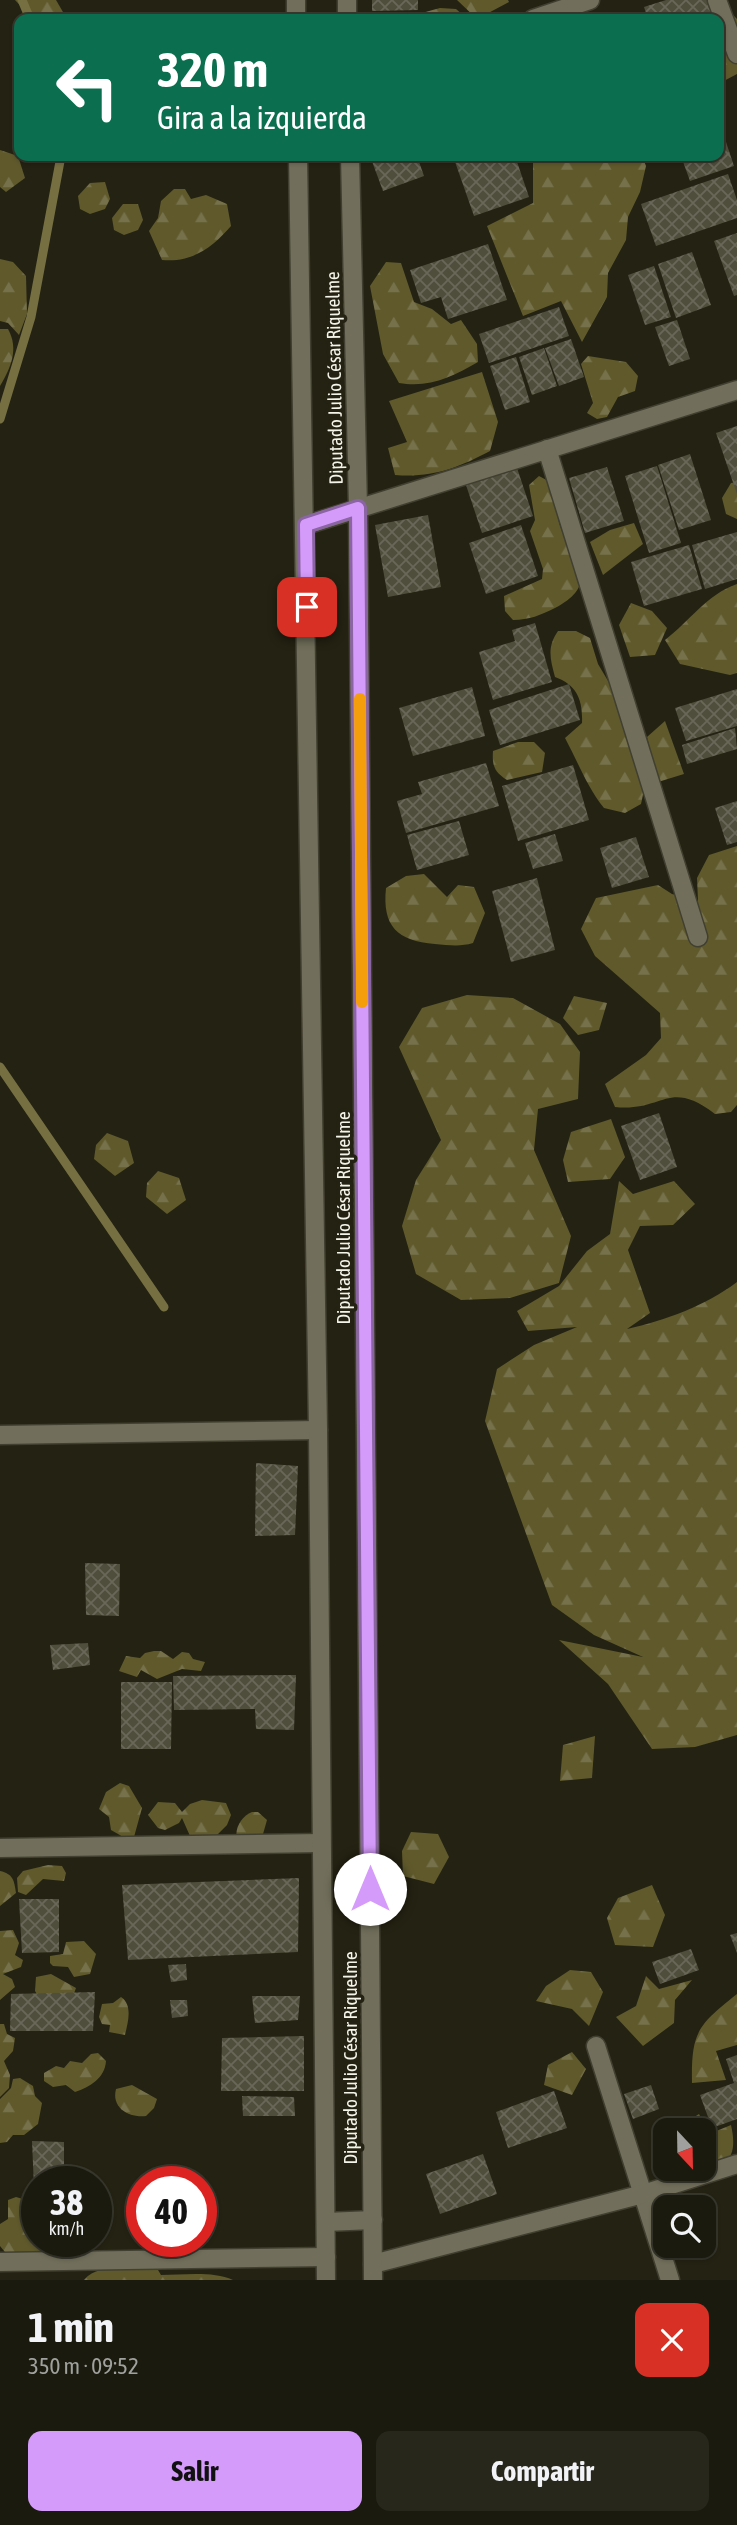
<!DOCTYPE html>
<html lang="es">
<head>
<meta charset="utf-8">
<style>
  body { margin:0; font-family:"Asap Condensed",sans-serif; background:#28271c; color:#f1f3f6; height:100vh; display:flex; flex-direction:column; font-size:26px; white-space:nowrap }
  * { box-sizing:border-box; margin:0 }
  p { font-size:23px; color:#a0a19e }
  .icon { flex:none; width:38px; height:38px; fill:none; stroke:currentColor; stroke-width:2; stroke-linecap:round; stroke-linejoin:round }
  .map { position:relative; height:2280px; overflow:hidden }
  .drawer { display:flex; flex-direction:column; background:#1b1a0e; flex:1 }
  .drawer>* { flex:none }
  .guide { position:absolute; left:14px; top:14px; width:710px; height:147px; border-radius:14px; box-shadow:0 2px 5px #0004,0 0 0 2px #39382e; background:#0b6e4f; color:#fff; overflow:hidden }
  .needle { width:46px; rotate:158deg }
  .buttons { position:absolute; left:653px; top:2118px; display:grid; gap:14px }
  .buttons a { display:grid; place-items:center; width:63px; height:63px; border-radius:14px; background:#1b1a0e; box-shadow:0 2px 5px #0004,0 0 0 2px #39382e; font-size:35px }
  .speed { position:absolute; left:21px; top:2166px; display:flex; gap:14px; font-size:35px; font-weight:700; text-align:center }
  .speed>* { display:grid; place-content:center; width:91px; height:91px; border-radius:50%; background:#1b1a0e; box-shadow:0 2px 5px #0004,0 0 0 2px #39382e; line-height:1 }
  .speed small { font-size:18px; font-weight:400 }
  .speed .limit { border:10px solid #d22; background:#fff; color:#111 }
  .pin { position:absolute; display:grid; place-items:center; width:60px; height:60px; color:#fff; margin:-30px; border-radius:14px; box-shadow:0 4px 10px #0006 }
  .me { position:absolute; width:77px; margin:-38px; rotate:0deg; stroke-linejoin:round; filter:drop-shadow(0 0 5px #0008) }
  .turn { display:flex; align-items:center; gap:24px; height:147px; padding:0 28px; font-size:32px }
  .turn .icon { width:91px; height:91px; stroke-width:2.5 }
  .turn b { display:block; font-size:49px; line-height:60px }
  .round { display:grid; place-items:center; flex:none; width:74px; height:74px; border-radius:14px; background:#28271c }
  .headline { display:flex; align-items:center; justify-content:space-between; height:119px; padding:0 28px }
  h1 { font-size:42px; font-weight:700; line-height:52px }
  .cta { display:flex; gap:14px; margin-top:auto; padding:14px 28px }
  .cta a { flex:1; height:80px; border-radius:14px; background:#d59bfa; color:#111; font-size:28px; font-weight:700; line-height:80px; text-align:center }
  .cta a+a { background:#28271c; color:#f1f3f6 }
  .map>svg:first-child { display:block }
  .forest { fill:url(#forest-firs) }
  .lines { fill:none; stroke-linecap:round; stroke-linejoin:round }
  .stream { stroke:#766f42; stroke-width:9 }
  .building { fill:url(#building-cross-hatch) }
  .minor-casing { stroke:#413f30; stroke-width:21 }
  .tertiary-casing { stroke:#413f30; stroke-width:21 }
  .minor { stroke:#716f5b; stroke-width:18 }
  .tertiary { stroke:#716f5b; stroke-width:18 }
  .route-casing { stroke:#8a65a2; stroke-width:18 }
  .route { stroke:#d59bfa; stroke-width:12 }
  .slow { stroke:#f59e0b; stroke-width:12 }
  .labels { text-anchor:middle; stroke-width:7; stroke-linejoin:round; paint-order:stroke }
  .street-label { font-size:19px; fill:#f5f4e9; stroke:#242212 }
</style>
</head>
<body>
<div class="map">
<svg width="737" height="2280" viewBox="0 0 737 2280">
  <defs>
    <pattern id="forest-firs" width="22" height="20" patternUnits="userSpaceOnUse" patternTransform="scale(1.75)"><rect width="22" height="20" fill="#5f592c"/><path d="M5 1l3.5 6h-7zM16 11l3.5 6h-7z" fill="#77714b"/></pattern>
    <pattern id="building-cross-hatch" width="8" height="8" patternUnits="userSpaceOnUse" patternTransform="scale(1.75)"><rect width="8" height="8" fill="#4f4d3c"/><path d="M0 0l8 8M0 8l8-8" fill="none" stroke="#696758"/></pattern>
  </defs>
  <rect width="100%" height="100%" fill="#242212"/>
  <g class="forest">
    <polygon points="15,0 56,0 67,19 33,19"/>
    <polygon points="457,0 508,0 509,2 477,19"/>
    <polygon points="440,8 456,9 463,15 463,19 417,19 418,14"/>
    <polygon points="729,11 737,19 737,74 720,83 719,19"/>
    <polygon points="0,150 18,156 25,178 6,192 0,187"/>
    <polygon points="538,156 642,156 646,166 640,192 628,217 626,240 608,273 607,297 582,342 561,301 523,316 487,226 533,203 533,158"/>
    <polygon points="105,182 110,199 105,209 90,214 80,209 78,196 90,183"/>
    <path d="M174 189H185L191 199 206 195 227 204 231 226C213 247 192 263 162 260L149 231 158 218 161 201Z"/>
    <polygon points="123,204 138,204 143,220 138,230 124,235 114,230 112,218"/>
    <polygon points="0,259 13,262 26,276 27,314 19,335 8,323 0,321"/>
    <path d="M386 262 401 263 414 302 432 309 451 324 461 320 477 344 478 362C452 377 430 388 399 383L383 354 370 286Z"/>
    <path d="M0 329H8C19 349 11 367 0 386Z"/>
    <polygon points="588,356 626,362 638,376 635,391 618,397 607,417 597,419 587,413 593,403 581,364"/>
    <path d="M482 372 498 422 490 451C458 468 432 478 395 475L388 448 407 442 389 401Z"/>
    <path d="M539 476 552 483C555 498 556 517 562 531 578 566 598 585 555 608 541 615 529 620 513 620L505 611 504 596 542 579 543 569 530 531 535 520 529 485Z"/>
    <polygon points="737,482 737,519 726,514 722,498 731,483"/>
    <polygon points="634,523 643,544 603,575 590,542 610,530"/>
    <path d="M737 584V673L730 675 680 664 665 640C690 621 706 595 737 584Z"/>
    <polygon points="631,603 652,611 667,628 655,655 630,657 619,625"/>
    <path d="M558 631H576L590 638 598 664 617 696 644 790 641 804 625 813 604 808C587 787 578 762 565 738L582 723C583 700 577 685 555 677 550 658 547 647 558 631Z"/>
    <polygon points="665,721 684,774 658,782 647,737"/>
    <path d="M518 742H534L545 753 542 772 507 780C494 772 492 765 493 751Z"/>
    <path d="M737 846V1105L731 1112 715 1114C668 1078 664 1112 615 1107L605 1084 646 1055 661 1038 660 1013 595 956 581 929 596 898 658 885 672 894 698 901 697 878 709 855Z"/>
    <path d="M424 874 447 897 458 885 474 887 485 913 473 943C460 947 448 945 435 944 397 941 382 926 386 888L406 876Z"/>
    <polygon points="467,995 513,998 560,1024 580,1052 578,1099 538,1109 534,1150 571,1236 559,1283 510,1298 461,1300 416,1274 402,1226 416,1180 441,1140 399,1047 422,1008"/>
    <polygon points="574,996 607,1003 599,1030 578,1035 563,1018"/>
    <polygon points="611,1119 625,1157 610,1179 568,1182 563,1160 571,1132"/>
    <polygon points="107,1133 128,1141 134,1163 115,1176 94,1159 96,1145"/>
    <polygon points="158,1171 179,1178 186,1200 167,1214 146,1197 147,1183"/>
    <path d="M619 1181 633 1194 674 1181 695 1204 673 1225 640 1226 628 1250 650 1313 627 1329C666 1320 705 1306 737 1282V1735L695 1747 652 1749 608 1684 559 1640 643 1657 594 1635 552 1605 485 1421 497 1369 534 1345 577 1327 528 1331 517 1311 559 1286 587 1251 610 1234Z"/>
    <polygon points="154,1651 161,1651 173,1659 182,1652 189,1653 193,1659 205,1662 201,1671 182,1669 157,1679 141,1670 137,1677 119,1671 126,1656 140,1658 145,1653"/>
    <polygon points="595,1736 592,1778 560,1781 563,1745"/>
    <polygon points="120,1783 129,1786 142,1808 134,1837 125,1838 111,1830 109,1817 99,1809 106,1792"/>
    <polygon points="202,1800 226,1803 231,1815 227,1825 212,1840 190,1836 182,1818 179,1823 165,1830 158,1828 148,1815 158,1802 175,1803 182,1812 190,1804"/>
    <path d="M252 1812H258L267 1820 263 1834 257 1839H237C234 1828 242 1816 252 1812Z"/>
    <polygon points="411,1832 438,1834 449,1857 434,1884 403,1876 402,1851"/>
    <polygon points="48,1865 62,1866 66,1873 64,1881 43,1879 26,1895 18,1892 17,1878 23,1871"/>
    <path d="M0 1871C13 1874 14 1880 16 1893L0 1906Z"/>
    <polygon points="652,1885 665,1915 653,1947 615,1945 607,1918 618,1898"/>
    <polygon points="13,1930 19,1943 15,1955 23,1960 21,1967 3,1974 12,1979 15,1987 0,2000 0,1931"/>
    <polygon points="84,1941 96,1954 90,1974 74,1977 68,1967 53,1966 50,1963 50,1956 63,1954 66,1942"/>
    <polygon points="570,1970 591,1972 603,1992 589,2026 572,2009 536,2001 546,1986"/>
    <polygon points="51,1974 76,1988 73,1996 40,1999 35,1991 36,1977"/>
    <polygon points="646,1976 659,1989 692,1980 675,2000 674,2023 643,2046 616,2017 636,2006"/>
    <path d="M737 1994V2045L716 2051 726 2080 692 2083C691 2032 698 2025 737 1994Z"/>
    <path d="M121 1997C133 2005 128 2022 125 2035L109 2032 110 2025 102 2024 99 2017 102 2004 113 2003Z"/>
    <polygon points="0,2024 4,2024 7,2034 15,2038 13,2051 4,2061 10,2075 9,2088 0,2097"/>
    <polygon points="572,2052 586,2069 572,2095 544,2085 548,2065"/>
    <path d="M98 2053 106 2061C105 2078 90 2087 75 2092L66 2085 53 2087 44 2081V2073L56 2066 64 2068 70 2061 82 2063 91 2054Z"/>
    <polygon points="20,2078 33,2086 35,2096 42,2103 38,2124 24,2135 13,2135 7,2142 0,2143 0,2099 11,2088 13,2079"/>
    <path d="M132 2085 157 2099 154 2108 146 2116C129 2118 111 2108 116 2089Z"/>
    <path d="M699 2114 709 2134 731 2125C737 2151 732 2168 704 2165V2130H674Z"/>
    <polygon points="96,2189 104,2191 107,2196 103,2214 96,2218"/>
    <polygon points="16,2197 30,2201 37,2218 37,2242 52,2242 42,2266 9,2257 0,2246 0,2224 8,2219 8,2200"/>
    <path d="M134 2268 158 2270 161 2275C184 2275 213 2271 233 2280H84C96 2265 117 2269 134 2268Z"/>
  </g>
  <g class="lines">
    <g class="stream">
      <polyline points="22,0 30,19"/>
      <polyline points="0,419 31,317 61,156"/>
      <polyline points="0,1067 164,1307"/>
    </g>
  </g>
  <g class="building">
    <polygon points="372,0 418,0 418,10 372,11"/>
    <polygon points="666,0 710,0 716,19 648,19 644,7"/>
    <polygon points="720,124 734,166 690,181 681,156 719,156"/>
    <polygon points="370,156 417,156 424,176 383,191"/>
    <polygon points="453,156 515,156 529,197 474,216"/>
    <polygon points="728,174 737,200 737,218 656,246 641,204"/>
    <polygon points="737,233 737,295 734,296 714,241"/>
    <polygon points="488,244 507,300 448,319 441,297 421,303 410,270"/>
    <polygon points="692,252 711,305 676,318 658,264"/>
    <polygon points="654,266 671,317 645,325 628,275"/>
    <polygon points="559,307 569,336 489,363 479,334"/>
    <polygon points="677,320 690,359 669,366 655,327"/>
    <polygon points="571,339 584,377 559,386 545,348"/>
    <polygon points="544,348 557,386 532,395 519,357"/>
    <polygon points="516,357 530,402 505,410 490,366"/>
    <polygon points="737,426 737,494 716,433"/>
    <polygon points="690,454 711,520 679,530 658,465"/>
    <polygon points="516,465 533,516 482,533 465,482"/>
    <polygon points="657,466 681,543 649,553 625,476"/>
    <polygon points="607,467 624,521 585,533 569,478"/>
    <polygon points="428,515 441,587 388,597 375,525"/>
    <polygon points="521,525 538,576 486,594 469,543"/>
    <polygon points="737,532 737,579 705,589 692,545"/>
    <polygon points="689,545 702,589 644,606 631,562"/>
    <polygon points="535,623 552,682 493,700 479,652 515,641 512,630"/>
    <polygon points="569,684 580,720 500,745 489,710"/>
    <polygon points="472,687 485,736 413,756 399,708"/>
    <polygon points="737,689 737,726 686,741 675,708"/>
    <polygon points="735,728 737,749 687,764 682,745"/>
    <polygon points="486,763 499,806 406,833 397,801 422,794 418,782"/>
    <polygon points="573,765 589,820 518,841 502,786"/>
    <polygon points="737,801 737,842 727,845 715,808"/>
    <polygon points="459,821 469,855 417,870 407,835"/>
    <polygon points="555,834 563,861 533,869 525,843"/>
    <polygon points="636,837 649,877 612,888 600,848"/>
    <polygon points="537,878 555,950 511,962 492,891"/>
    <polygon points="659,1113 677,1167 640,1180 621,1126"/>
    <polygon points="256,1463 298,1466 295,1535 255,1536"/>
    <polygon points="85,1563 120,1564 119,1616 86,1615"/>
    <polygon points="88,1643 90,1665 53,1670 50,1645"/>
    <polygon points="296,1675 294,1730 256,1729 255,1709 174,1710 173,1676"/>
    <polygon points="121,1682 172,1682 171,1749 121,1749"/>
    <polygon points="299,1878 298,1952 128,1960 122,1885"/>
    <polygon points="19,1899 59,1899 59,1952 22,1953"/>
    <polygon points="737,1933 737,1953 730,1935"/>
    <polygon points="691,1949 699,1970 660,1984 652,1962"/>
    <polygon points="186,1964 187,1980 171,1982 168,1965"/>
    <polygon points="95,1992 93,2031 10,2031 11,1994"/>
    <polygon points="252,1996 300,1996 298,2020 255,2023"/>
    <polygon points="170,2000 187,2000 188,2016 172,2018"/>
    <polygon points="304,2036 304,2091 221,2091 222,2038"/>
    <polygon points="737,2055 737,2119 712,2128 700,2095 734,2083 726,2059"/>
    <polygon points="651,2085 659,2109 633,2119 624,2094"/>
    <polygon points="554,2091 567,2128 508,2148 496,2112"/>
    <polygon points="242,2096 294,2097 295,2116 243,2116"/>
    <polygon points="32,2141 64,2142 64,2182 37,2182 37,2187 34,2187"/>
    <polygon points="483,2154 497,2194 440,2214 426,2174"/>
  </g>
  <g class="lines">
    <defs>
      <g id="minor">
        <polyline points="717,0 737,54"/>
        <polyline points="533,19 590,0"/>
        <polyline points="547,449 698,937"/>
        <polyline points="306,525 737,390"/>
        <polyline points="0,1435 318,1430"/>
        <polyline points="0,1848 321,1843"/>
        <polyline points="596,2046 670,2280"/>
        <polyline points="0,2262 326,2257"/>
        <polyline points="373,2264 643,2194 737,2164"/>
      </g>
      <g id="tertiary">
        <polyline points="296,0 296,19"/>
        <polyline points="347,0 347,19"/>
        <polyline points="298,156 318,1430 326,2280"/>
        <polyline points="350,156 358,508 373,2280"/>
        <polyline points="326,2222 373,2220"/>
      </g>
    </defs>
    <use href="#minor" class="minor-casing"/>
    <use href="#tertiary" class="tertiary-casing"/>
    <use href="#minor" class="minor"/>
    <use href="#tertiary" class="tertiary"/>
  </g>
  <g class="lines">
    <defs>
      <polyline id="route" points="307,607 306,525 358,508 370,1889"/>
    </defs>
    <use href="#route" class="route-casing"/>
    <use href="#route" class="route"/>
    <polyline class="slow" points="360,699 362,1002"/>
  </g>
  <g class="labels">
    <g class="street-label">
      <text transform="translate(334 378) rotate(-91)" y="7">Diputado Julio César Riquelme</text>
      <text transform="translate(343 1218) rotate(-90)" y="7">Diputado Julio César Riquelme</text>
      <text transform="translate(350 2058) rotate(-90)" y="7">Diputado Julio César Riquelme</text>
    </g>
  </g>
</svg>
<div class="buttons">
<a><svg class="needle" viewBox="-14 -14 28 28"><path d="M0-13l5 13h-10z" fill="#e53935"/><path d="M0 13l5-13h-10z" fill="#a0a19e"/></svg></a>
<a><svg class="icon" aria-label="search" viewBox="0 0 24 24"><circle cx="10" cy="10" r="6"/><path d="M15 15l6 6"/></svg></a>
</div>
<div class="speed"><div>38<small>km/h</small></div><div class="limit">40</div></div>
<div class="pin" style="left:307px;top:607px;background:#d93025"><svg class="icon" aria-label="arrive" viewBox="0 0 24 24"><path d="M6 21V4h12l-3 4 3 4H6"/></svg></div>
<svg class="me" style="left:370px;top:1889px" viewBox="-20 -20 40 40"><circle r="19" fill="#fff"/><path d="M0-13L10 11 0 6-10 11z" fill="#d59bfa"/></svg>
<div class="guide">
<div class="turn"><svg class="icon" aria-label="left" viewBox="0 0 24 24"><path d="M17 20v-9H6M10 6l-5 5 5 5"/></svg><div><b>320 m</b>Gira a la izquierda</div></div>
</div>
</div>
<section class="drawer">
<div class="headline"><div><h1>1 min</h1><p>350 m · 09:52</p></div><a class="round" style="background:#d93025;color:#fff"><svg class="icon" aria-label="close" viewBox="0 0 24 24"><path d="M6 6l12 12M18 6L6 18"/></svg></a></div>
<div class="cta"><a>Salir</a><a>Compartir</a></div>
</section>
</body>
</html>
